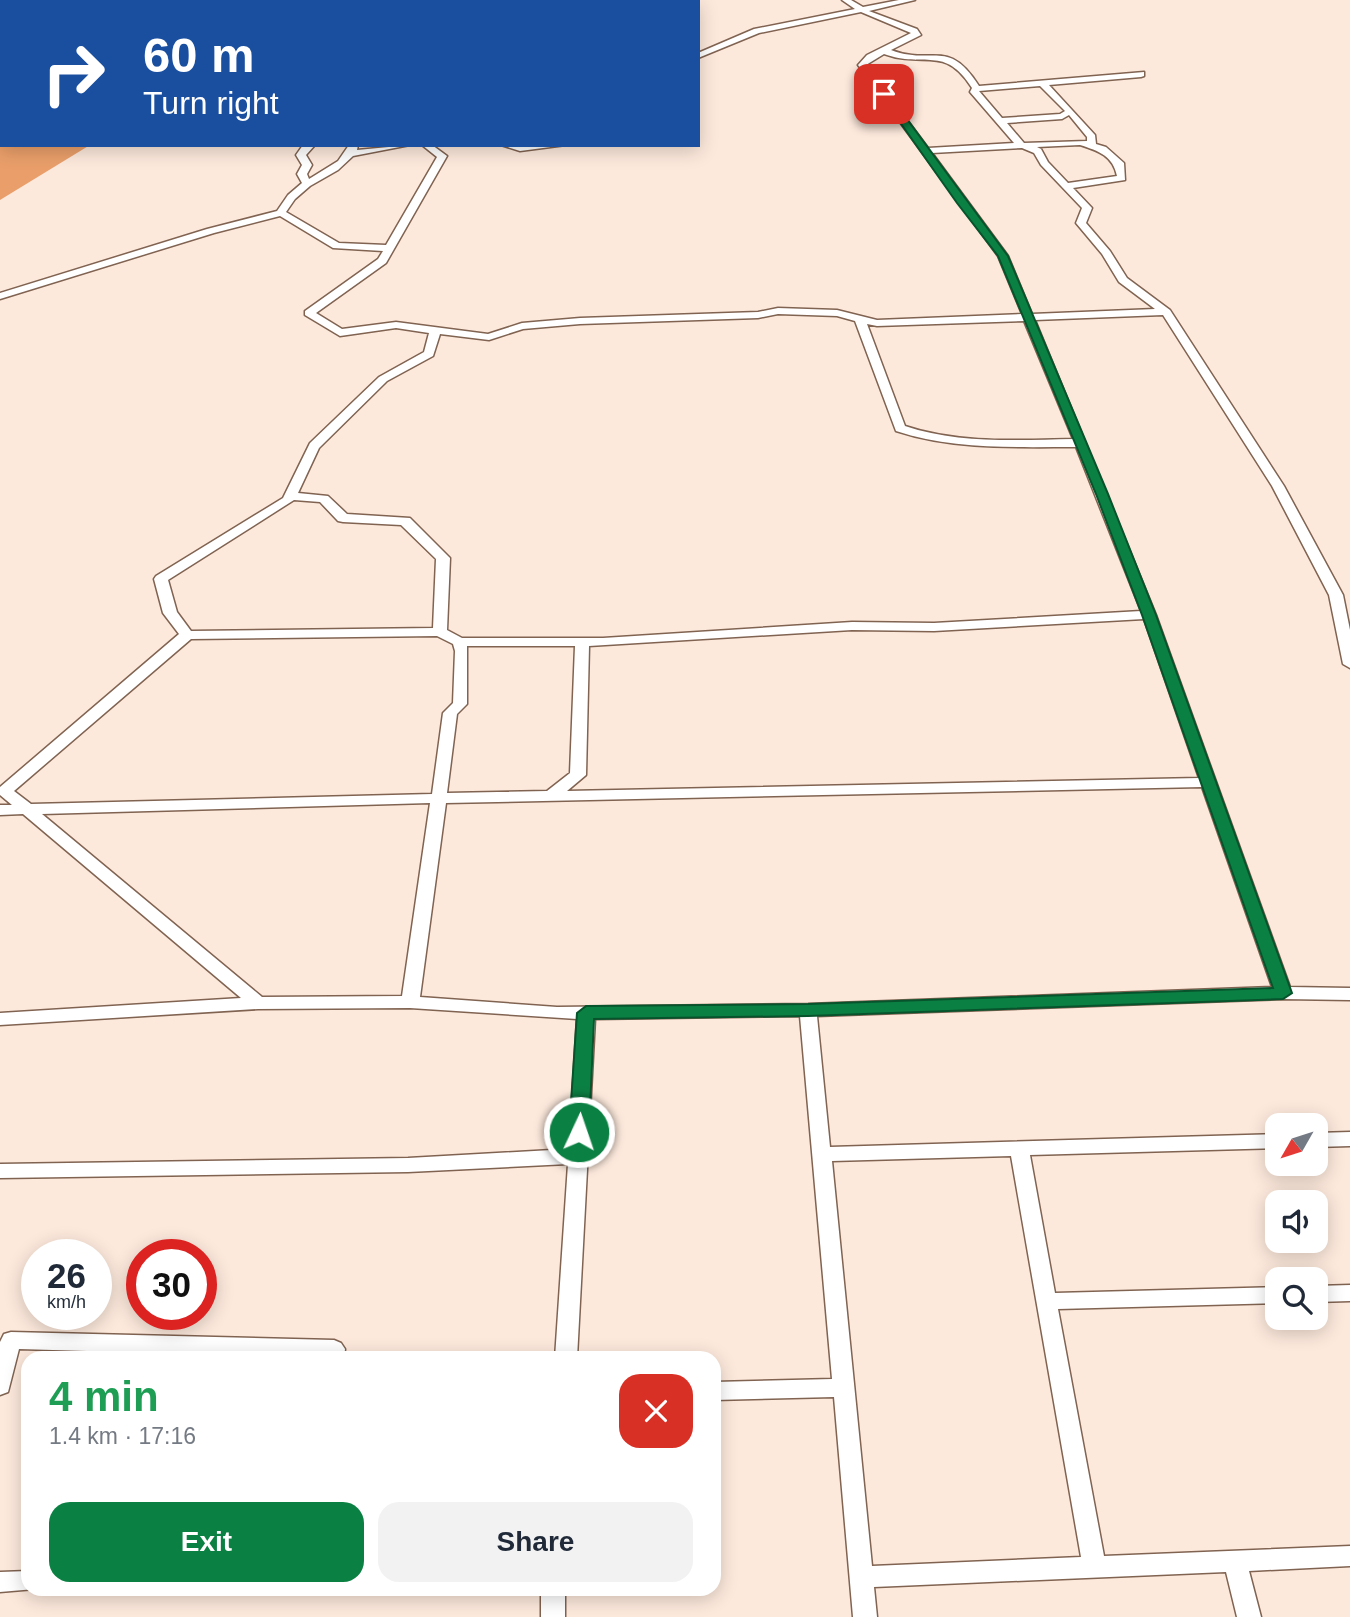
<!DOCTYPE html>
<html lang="en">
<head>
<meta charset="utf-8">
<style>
  body { margin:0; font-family:Helvetica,sans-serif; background:#f2f2f3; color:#1f2937; height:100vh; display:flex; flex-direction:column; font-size:26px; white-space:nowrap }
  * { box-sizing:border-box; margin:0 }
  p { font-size:23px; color:#747a83 }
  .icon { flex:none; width:38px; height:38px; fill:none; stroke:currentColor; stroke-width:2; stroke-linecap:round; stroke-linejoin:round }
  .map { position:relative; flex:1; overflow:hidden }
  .details { position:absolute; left:21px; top:1351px; width:700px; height:245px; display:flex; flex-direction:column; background:#fff; border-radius:21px; box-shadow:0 4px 18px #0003 }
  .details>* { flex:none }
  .guide { position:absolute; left:0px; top:0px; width:700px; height:147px; box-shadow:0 4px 18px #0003; background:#1a4fa0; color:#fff; overflow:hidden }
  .needle { width:46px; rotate:231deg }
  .controls { position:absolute; left:1265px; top:1113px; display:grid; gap:14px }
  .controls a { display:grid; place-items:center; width:63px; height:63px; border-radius:14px; background:#fff; box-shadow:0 4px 18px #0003; font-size:35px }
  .speed { position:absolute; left:21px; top:1239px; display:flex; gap:14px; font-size:35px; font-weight:700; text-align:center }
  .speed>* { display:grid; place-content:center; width:91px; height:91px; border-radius:50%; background:#fff; box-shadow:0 4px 18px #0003; line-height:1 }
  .speed small { font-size:18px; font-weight:400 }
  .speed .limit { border:10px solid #d22; background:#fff; color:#111 }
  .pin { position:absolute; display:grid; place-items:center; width:60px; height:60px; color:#fff; margin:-30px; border-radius:14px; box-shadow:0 4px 10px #0006 }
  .me { position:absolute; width:77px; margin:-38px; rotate:3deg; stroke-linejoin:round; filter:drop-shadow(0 0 5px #0008) }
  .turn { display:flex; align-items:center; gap:24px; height:147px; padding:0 28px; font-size:32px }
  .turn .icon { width:91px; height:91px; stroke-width:2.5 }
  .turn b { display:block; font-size:49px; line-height:60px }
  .round { display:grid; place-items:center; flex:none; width:74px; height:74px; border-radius:21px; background:#f2f2f3 }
  .head { display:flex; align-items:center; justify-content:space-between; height:119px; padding:0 28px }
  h1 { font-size:42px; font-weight:700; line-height:52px; color:#1e9e55 }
  .action { display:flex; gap:14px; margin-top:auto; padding:14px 28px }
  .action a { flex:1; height:80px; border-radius:21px; background:#0b8043; color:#fff; font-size:28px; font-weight:700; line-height:80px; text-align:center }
  .action a+a { background:#f2f2f3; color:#1f2937 }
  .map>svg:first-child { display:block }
  .forest { fill:#ea9f6a }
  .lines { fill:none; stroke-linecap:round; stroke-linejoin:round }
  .minor-casing { stroke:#806351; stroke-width:3 }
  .minor { fill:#fff; fill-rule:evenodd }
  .route { fill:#0b8043; stroke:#07532c; stroke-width:2 }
</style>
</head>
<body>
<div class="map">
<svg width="1350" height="1617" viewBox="0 0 1350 1617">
  <rect width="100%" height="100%" fill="#fde9dc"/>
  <polygon class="forest" points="0,97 2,145 90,145 0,200"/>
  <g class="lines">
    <defs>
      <g id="minor">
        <polygon points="0,0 6,0 0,3"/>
        <polygon points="289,0 297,0 299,2 290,2"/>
        <polygon points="600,0 614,0 597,2"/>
        <path d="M842 0H851L863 7 899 0H915L869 11 917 29 921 35 891 50C933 66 948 37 979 86L1144 72V76L1141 77 1049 85 1095 135 1096 144 1106 147 1124 163 1125 180 1073 188 1092 208 1086 223 1110 251 1127 278 1170 310 1284 486 1343 595 1350 630V668L1343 664 1329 595 1272 486 1163 315 1035 320 1156 615 1290 987 1350 988V1000L1283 999 817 1016 830 1147 1278 1134V1148L1030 1155 1055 1293 1278 1287V1303L1058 1309 1104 1556 1350 1546V1566L1249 1571 1261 1617H1237L1226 1572 874 1587 877 1617H853L834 1397 714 1400V1382L832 1379 800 1016 595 1019 577 1358H555L568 1164 408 1172 0 1178V1164L408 1158 569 1149 577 1019 410 1008 258 1009 0 1025V1013L241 998 23 814 0 815V805H12L0 795V787L179 634 163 613 154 579 156 576 283 498 310 443 379 377 424 352 429 333 396 328 340 336 305 315V311L378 259 383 251 333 248 280 216 214 233 0 299V293L207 229 277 211 288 195 302 183 297 174 302 165 296 155 303 145H315L306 155 312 165 307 174 309 179 338 161 349 145H358L357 150 410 145 353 156 338 170 310 186 295 199 286 212 339 243 386 245 437 157 422 145H432L447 156 386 263 316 313 342 329 396 322 488 334 522 323 580 318 758 312 778 308 837 310 877 320 1022 314 998 256 858 65 867 55 911 33 861 12 759 33 698 58V53L754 29 855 9ZM884 54C925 69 944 44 972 88L970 92 1014 143 928 148 866 65ZM1040 86 1065 111 1060 114 1002 118 979 91ZM1069 115 1087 137V141L1024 143 1007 123 1062 119ZM1080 145C1099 151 1113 156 1117 176L1068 183 1048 162 1041 149 1037 147ZM1022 148 1034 153 1041 165 1082 208 1076 223 1102 254 1119 282 1155 309 1032 314 1008 256 932 153ZM778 314 837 316 855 321 896 431C954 450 1016 447 1076 447L1141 611 934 623 852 622 603 638H462L447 630 450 558 410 518 347 514 328 496 298 493 319 448 387 381 433 356 440 334 489 340 523 329 580 324 758 318ZM1024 321 1073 439C1018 440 958 444 905 426L867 324 877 326ZM294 500 320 502 338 521 343 522 401 525 436 559 433 628 191 631 177 612 168 580ZM1144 619 1199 778 567 791 586 775 589 646 852 630 934 631ZM437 636 453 644 455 651 453 703 443 713 432 794 31 804 14 791 191 639ZM467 646H575L570 773 547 791 447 793 457 714 467 704ZM1202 787 1272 987 808 1004 557 1007 420 997 446 803ZM430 803 402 996 262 997 42 814ZM1011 1156 1081 1557 872 1566 832 1161Z"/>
        <rect x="0" y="87" width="2" height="6"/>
        <polygon points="501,145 566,145 520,151"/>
        <polygon points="1350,1132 1350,1146 1316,1147 1316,1133"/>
        <polygon points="1350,1285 1350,1301 1316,1302 1316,1286"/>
        <polygon points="11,1332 334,1340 341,1343 345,1349 344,1358 322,1358 19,1349 8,1392 0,1395 0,1342 4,1334"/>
        <polygon points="28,1571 28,1589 35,1589 0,1592 0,1572"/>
        <rect x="541" y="1589" width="24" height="28"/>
      </g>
    </defs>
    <use href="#minor" class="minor-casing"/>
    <use href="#minor" class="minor"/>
  </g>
  <polygon class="route" points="881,92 887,92 1008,256 1108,494 1156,615 1292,993 1283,999 808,1016 594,1019 589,1132 586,1137 572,1137 569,1132 577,1013 586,1006 808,1004 1273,988 1142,615 1096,494 998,256 957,203 880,94"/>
</svg>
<div class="controls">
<a><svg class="needle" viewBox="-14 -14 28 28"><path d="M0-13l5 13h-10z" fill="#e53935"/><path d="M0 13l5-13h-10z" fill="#747a83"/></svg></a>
<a><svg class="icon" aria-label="sound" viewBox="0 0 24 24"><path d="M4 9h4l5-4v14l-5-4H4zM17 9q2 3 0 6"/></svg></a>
<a><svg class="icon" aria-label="search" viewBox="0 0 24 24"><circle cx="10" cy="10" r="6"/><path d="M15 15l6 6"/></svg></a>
</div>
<div class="speed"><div>26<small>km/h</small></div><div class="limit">30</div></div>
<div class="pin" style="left:884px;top:94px;background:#d93025"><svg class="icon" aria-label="arrive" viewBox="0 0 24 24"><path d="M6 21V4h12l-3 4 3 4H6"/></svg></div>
<svg class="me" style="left:579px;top:1132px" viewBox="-20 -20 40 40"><circle r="17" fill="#0b8043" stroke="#fff" stroke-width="3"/><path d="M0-11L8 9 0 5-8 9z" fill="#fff"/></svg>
<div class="guide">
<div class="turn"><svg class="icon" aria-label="right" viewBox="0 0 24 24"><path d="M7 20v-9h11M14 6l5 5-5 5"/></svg><div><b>60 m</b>Turn right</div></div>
</div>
<section class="details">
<div class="head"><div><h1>4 min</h1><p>1.4 km · 17:16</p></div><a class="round" style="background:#d93025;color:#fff"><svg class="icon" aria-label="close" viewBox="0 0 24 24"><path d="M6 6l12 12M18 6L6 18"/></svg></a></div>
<div class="action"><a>Exit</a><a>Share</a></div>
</section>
</div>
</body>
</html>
